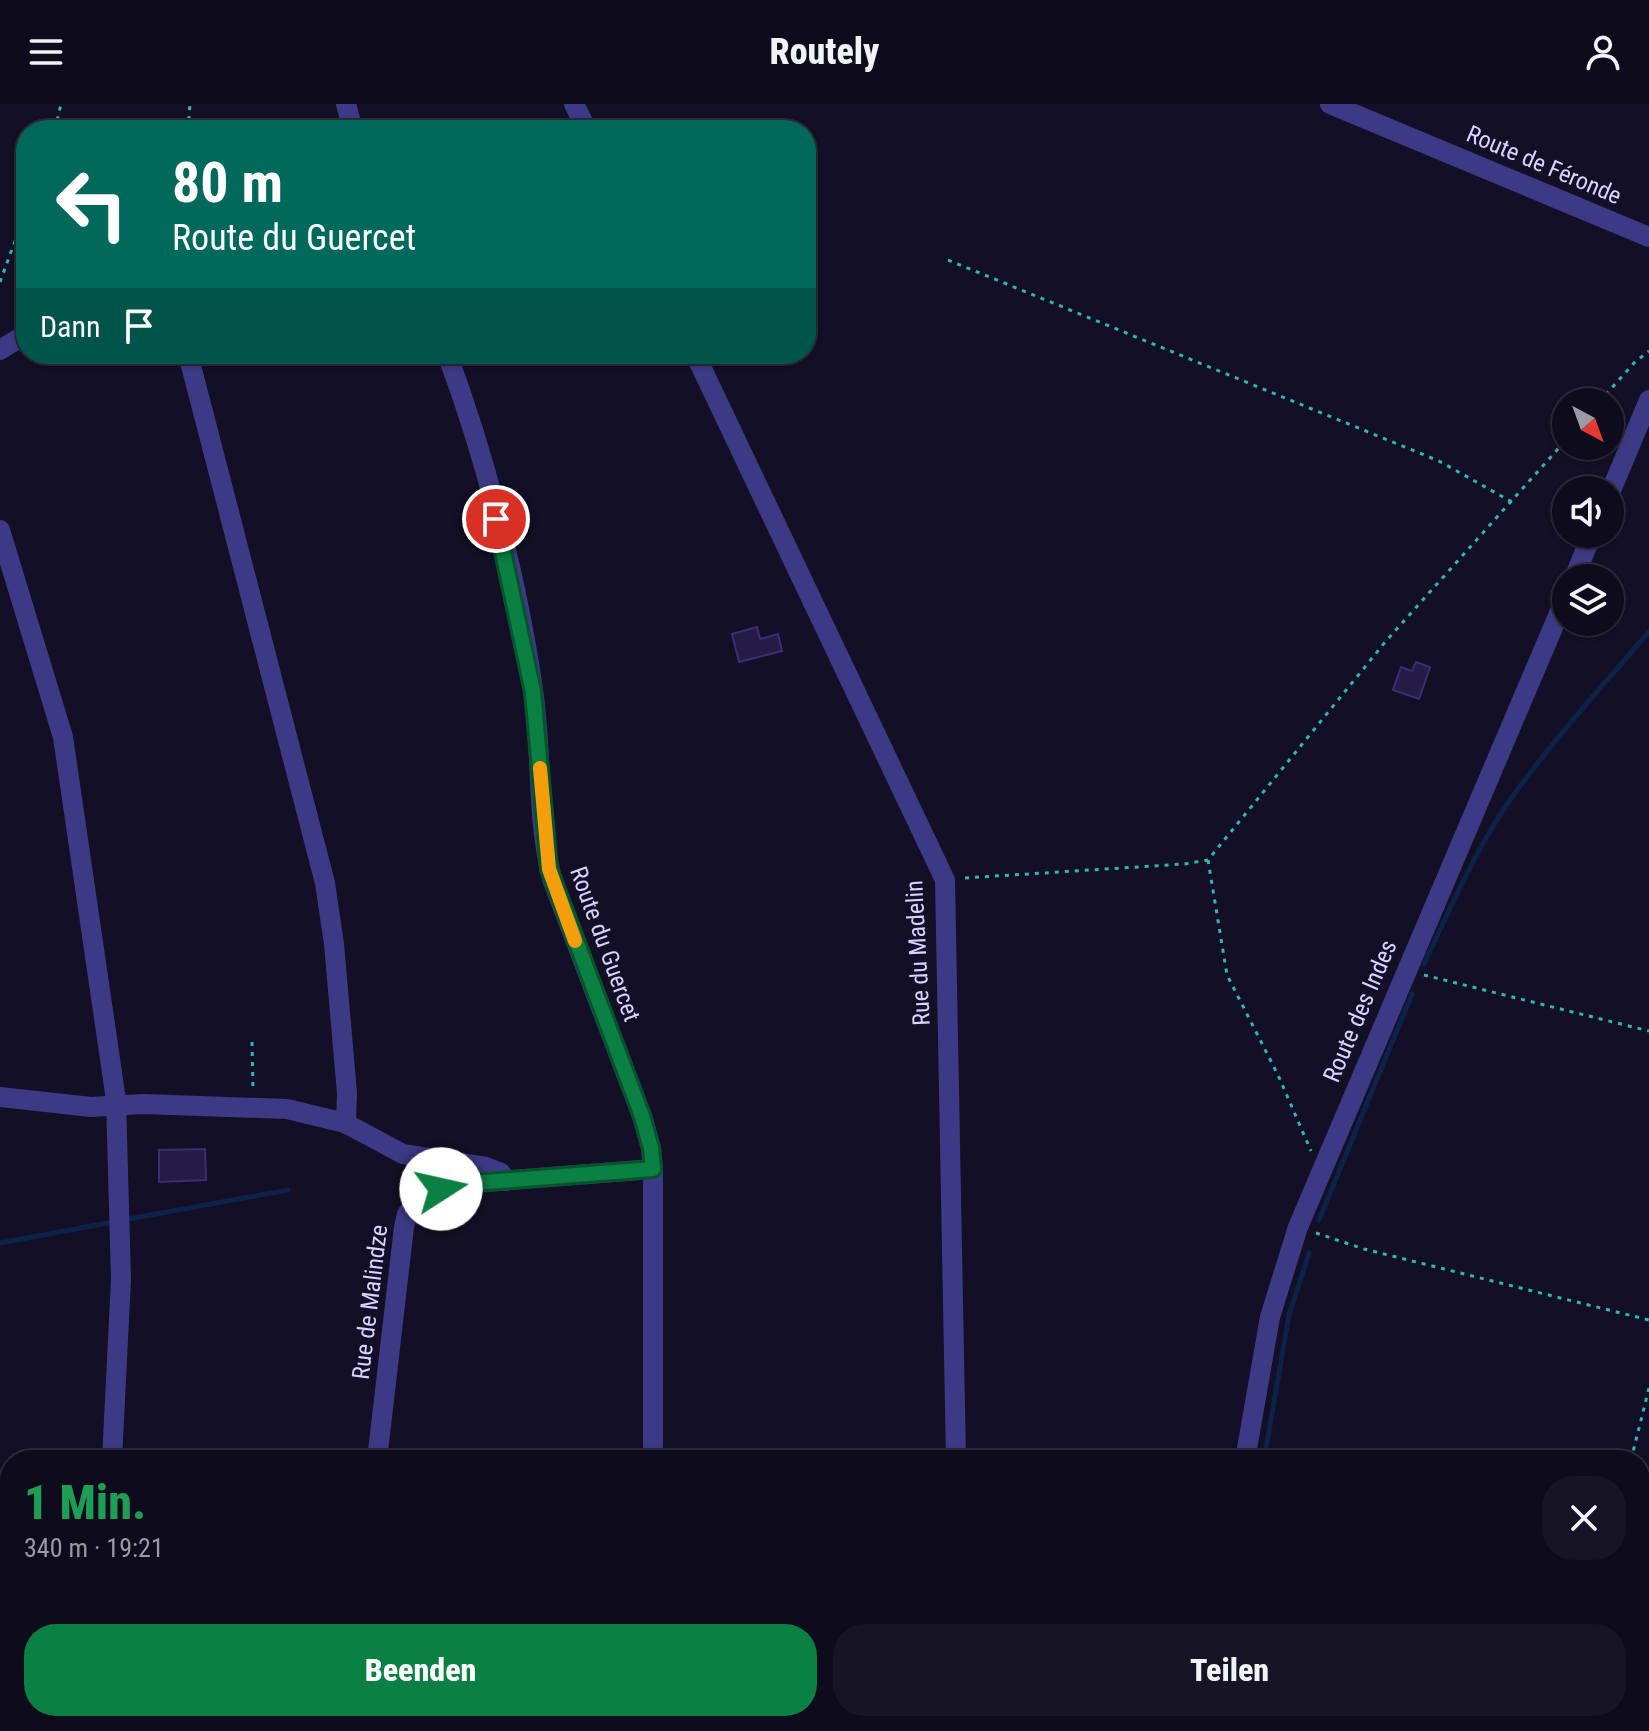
<!DOCTYPE html>
<html lang="de">
<head>
<meta charset="utf-8">
<style>
  body { margin:0; font-family:"Roboto Condensed",sans-serif; background:#171425; color:#f1f3f6; height:100vh; display:flex; flex-direction:column; font-size:30px; white-space:nowrap }
  * { box-sizing:border-box; margin:0 }
  p { font-size:26px; color:#9b9ba3 }
  .icon { flex:none; width:44px; height:44px; fill:none; stroke:currentColor; stroke-width:2; stroke-linecap:round; stroke-linejoin:round }
  .map { position:relative; flex:1; overflow:hidden }
  .drawer { position:absolute; left:0px; top:1346px; width:1650px; height:282px; display:flex; flex-direction:column; background:#0e0b1c; border-radius:32px 32px 0 0; box-shadow:0 2px 6px #0004,0 0 0 2px #2e2b3b }
  .drawer>* { flex:none }
  .guide { position:absolute; left:16px; top:16px; width:800px; height:244px; border-radius:32px; box-shadow:0 2px 6px #0004,0 0 0 2px #2e2b3b; background:#00695c; color:#fff; overflow:hidden }
  .needle { width:52px; rotate:139deg }
  .buttons { position:absolute; left:1552px; top:284px; display:grid; gap:16px }
  .buttons a { display:grid; place-items:center; width:72px; height:72px; border-radius:50%; background:#0e0b1c; box-shadow:0 2px 6px #0004,0 0 0 2px #2e2b3b; font-size:40px }
  .pin { position:absolute; display:grid; place-items:center; width:68px; height:68px; color:#fff; margin:-34px; border:4px solid #fff; border-radius:50%; box-shadow:0 2px 8px #0007 }
  .me { position:absolute; width:88px; margin:-44px; rotate:80deg; stroke-linejoin:round; filter:drop-shadow(0 0 6px #0008) }
  .turn { display:flex; align-items:center; gap:28px; height:168px; padding:0 24px; font-size:36px }
  .turn .icon { width:104px; height:104px; stroke-width:2.5 }
  .turn b { display:block; font-size:56px; line-height:68px }
  .then { display:flex; align-items:center; height:76px; padding:0 24px; background:#0003; gap:16px; font-size:30px }
  .round { display:grid; place-items:center; flex:none; width:84px; height:84px; border-radius:32px; background:#171425 }
  .summary { display:flex; align-items:center; justify-content:space-between; height:136px; padding:0 24px }
  h1 { font-size:48px; font-weight:800; line-height:60px; color:#1e9e55 }
  .action { display:flex; gap:16px; margin-top:auto; padding:16px 24px }
  .action a { flex:1; height:92px; border-radius:32px; background:#0b8043; color:#fff; font-size:32px; font-weight:800; line-height:92px; text-align:center }
  .action a+a { background:#171425; color:#f1f3f6 }
  header { display:flex; justify-content:space-between; align-items:center; height:104px; padding:0 24px; background:#0e0b1c; font-size:36px; font-weight:800 }
  .map>svg:first-child { display:block }
  .lines { fill:none; stroke-linecap:round; stroke-linejoin:round }
  .stream { stroke:#0c2248; stroke-width:5 }
  .building { fill:#241b47; stroke:#3b2d73; stroke-width:2 }
  .path { stroke:#2fb8b0; stroke-width:3; stroke-dasharray:4 6; stroke-linecap:butt }
  .minor { stroke:#3d3a85; stroke-width:20 }
  .route-casing { stroke:#07532c; stroke-width:20 }
  .route { stroke:#0b8043; stroke-width:14 }
  .slow { stroke:#f59e0b; stroke-width:14 }
  .labels { text-anchor:middle; stroke-width:8; stroke-linejoin:round; paint-order:stroke }
  .street-label { font-size:24px; fill:#d9d4ff; stroke:#130f26 }
</style>
</head>
<body>
<header><svg class="icon" aria-label="menu" viewBox="0 0 24 24"><path d="M4 6h16M4 12h16M4 18h16"/></svg>Routely<svg class="icon" aria-label="person" viewBox="0 0 24 24"><circle cx="12" cy="8" r="4"/><path d="M4 21q1-7 8-7t8 7"/></svg></header>
<div class="map">
<svg width="1649" height="1627" viewBox="0 0 1649 1627">
  <rect width="100%" height="100%" fill="#130f26"/>
  <g class="lines">
    <g class="stream">
      <path d="M1424 860C1451 803 1476 744 1512 693 1554 635 1602 582 1649 528"/>
      <polyline points="123,1116 288,1086"/>
      <polyline points="1319,1116 1412,890"/>
      <polyline points="0,1139 113,1118"/>
      <polyline points="1264,1356 1289,1211 1309,1149"/>
    </g>
  </g>
  <g class="building">
    <polygon points="757,523 760,535 778,530 782,547 739,558 732,530"/>
    <polygon points="1416,558 1430,563 1419,595 1393,586 1401,563 1412,567"/>
    <polygon points="205,1045 206,1076 159,1078 159,1046"/>
  </g>
  <g class="lines">
    <g class="path">
      <polyline points="55,26 61,0"/>
      <polyline points="188,26 190,0"/>
      <polyline points="948,156 1439,357 1512,398"/>
      <polyline points="0,178 26,107"/>
      <polyline points="1599,298 1635,258 1649,247"/>
      <polyline points="1208,756 1227,871 1278,971 1311,1047"/>
      <polyline points="965,774 1184,760 1208,756 1386,537 1566,336"/>
      <polyline points="1424,871 1649,927"/>
      <polyline points="252,938 253,984"/>
      <polyline points="1316,1129 1364,1145 1649,1216"/>
      <polyline points="1631,1356 1649,1284"/>
      <polyline points="1229,1621 1261,1627"/>
      <polyline points="1562,1627 1564,1618"/>
    </g>
    <g class="minor">
      <polyline points="346,0 353,26"/>
      <polyline points="574,0 587,26"/>
      <polyline points="1330,0 1649,133"/>
      <polyline points="0,246 26,230"/>
      <polyline points="188,250 325,779 334,840 347,989 346,1020"/>
      <path d="M447 250C486 354 519 483 534 593 542 653 537 716 552 775L642 1012 651 1044 653 1065V1356"/>
      <polyline points="695,250 945,776 956,1356"/>
      <polyline points="1610,389 1649,296"/>
      <polyline points="0,426 63,633 116,996 121,1175 112,1356"/>
      <polyline points="1574,474 1592,430"/>
      <polyline points="0,993 91,1003 143,1000 287,1005 345,1019 403,1050 486,1063 501,1069 506,1077"/>
      <polyline points="377,1356 404,1123 407,1110 415,1099 441,1085 473,1079 653,1065"/>
      <polyline points="1245,1356 1270,1213 1298,1123 1566,493"/>
      <polyline points="960,1618 960,1627"/>
      <polyline points="90,1627 91,1618"/>
      <polyline points="354,1627 354,1618"/>
      <polyline points="649,1627 650,1618"/>
      <polyline points="1212,1627 1213,1618"/>
    </g>
  </g>
  <g class="lines">
    <defs>
      <polyline id="route" points="441,1085 473,1079 653,1065 651,1044 642,1012 549,765 533,588 496,415"/>
    </defs>
    <use href="#route" class="route-casing"/>
    <use href="#route" class="route"/>
    <polyline class="slow" points="540,664 549,765 575,837"/>
  </g>
  <g class="labels">
    <g class="street-label">
      <text transform="translate(1544 61) rotate(23)" y="8">Route de Féronde</text>
      <text transform="translate(605 840) rotate(70)" y="8">Route du Guercet</text>
      <text transform="translate(918 849) rotate(-93)" y="8">Rue du Madelin</text>
      <text transform="translate(1360 907) rotate(-67)" y="8">Route des Indes</text>
      <text transform="translate(370 1198) rotate(-83)" y="8">Rue de Malindze</text>
    </g>
  </g>
</svg>
<div class="buttons">
<a><svg class="needle" viewBox="-14 -14 28 28"><path d="M0-13l5 13h-10z" fill="#e53935"/><path d="M0 13l5-13h-10z" fill="#9b9ba3"/></svg></a>
<a><svg class="icon" aria-label="sound" viewBox="0 0 24 24"><path d="M4 9h4l5-4v14l-5-4H4zM17 9q2 3 0 6"/></svg></a>
<a><svg class="icon" aria-label="layers" viewBox="0 0 24 24"><path d="M12 4l9 5-9 5-9-5zM3 14l9 5 9-5"/></svg></a>
</div>
<div class="pin" style="left:496px;top:415px;background:#d93025"><svg class="icon" aria-label="arrive" viewBox="0 0 24 24"><path d="M6 21V4h12l-3 4 3 4H6"/></svg></div>
<svg class="me" style="left:441px;top:1085px" viewBox="-20 -20 40 40"><circle r="19" fill="#fff"/><path d="M0-13L10 11 0 6-10 11z" fill="#0b8043"/></svg>
<div class="guide">
<div class="turn"><svg class="icon" aria-label="left" viewBox="0 0 24 24"><path d="M17 20v-9H6M10 6l-5 5 5 5"/></svg><div><b>80 m</b>Route du Guercet</div></div>
<div class="then">Dann<svg class="icon" aria-label="arrive" viewBox="0 0 24 24"><path d="M6 21V4h12l-3 4 3 4H6"/></svg></div>
</div>
<section class="drawer">
<div class="summary"><div><h1>1 Min.</h1><p>340 m · 19:21</p></div><a class="round"><svg class="icon" aria-label="close" viewBox="0 0 24 24"><path d="M6 6l12 12M18 6L6 18"/></svg></a></div>
<div class="action"><a>Beenden</a><a>Teilen</a></div>
</section>
</div>
</body>
</html>
